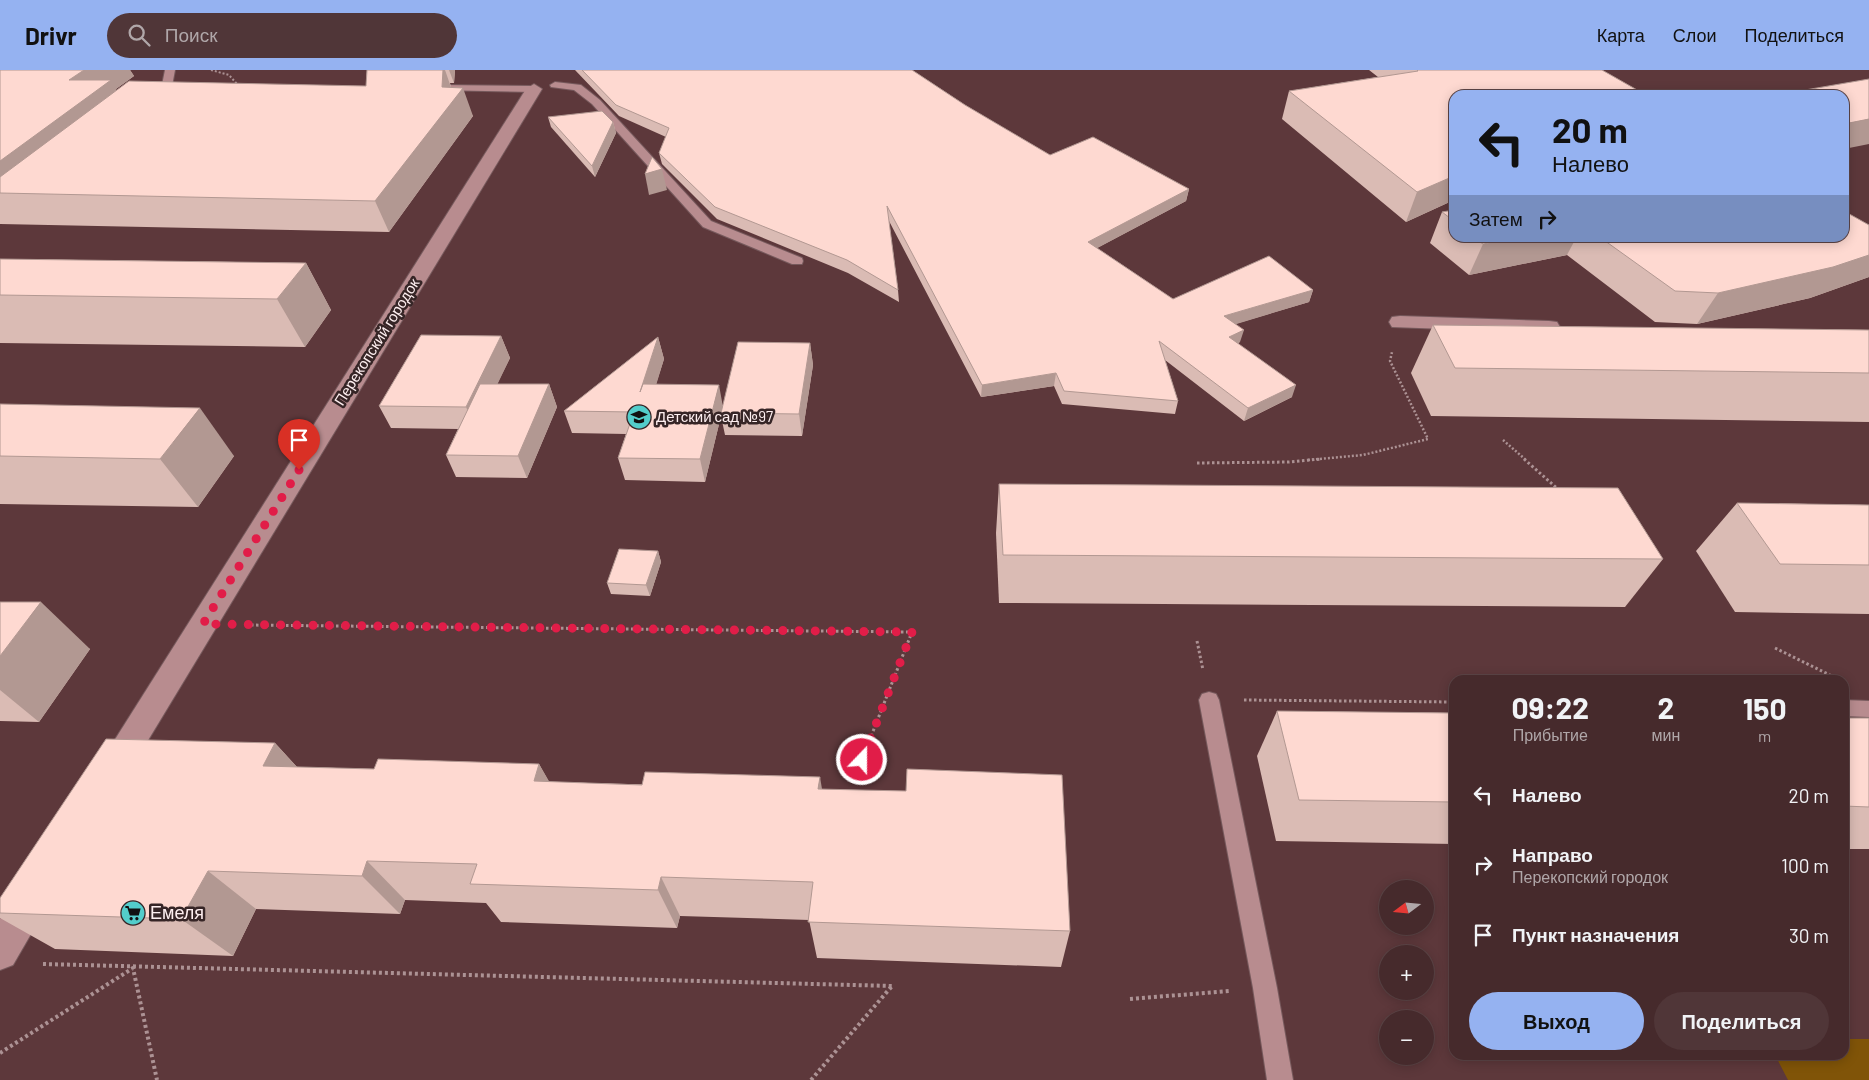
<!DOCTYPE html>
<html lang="ru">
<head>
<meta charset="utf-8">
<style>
  body { margin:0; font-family:Barlow,sans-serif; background:#503638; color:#f1f3f6; height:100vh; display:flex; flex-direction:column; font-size:19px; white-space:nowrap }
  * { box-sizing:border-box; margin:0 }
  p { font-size:16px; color:#b0a7a9 }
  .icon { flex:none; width:28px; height:28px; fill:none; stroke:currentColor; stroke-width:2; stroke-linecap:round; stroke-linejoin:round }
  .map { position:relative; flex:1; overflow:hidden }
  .side { position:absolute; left:1449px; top:605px; width:400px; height:385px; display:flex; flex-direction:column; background:#462a2c; border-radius:15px; box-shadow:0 2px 12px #0003,0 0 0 1px #5e4648 }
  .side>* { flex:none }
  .top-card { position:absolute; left:1449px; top:20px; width:400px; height:152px; border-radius:15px; box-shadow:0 2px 12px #0003,0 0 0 1px #5e4648; background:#95b2f1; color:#111; overflow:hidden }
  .needle { width:32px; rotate:254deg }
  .buttons { position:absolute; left:1379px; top:810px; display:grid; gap:10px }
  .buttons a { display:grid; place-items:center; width:55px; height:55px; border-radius:50%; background:#462a2c; box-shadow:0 2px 12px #0003,0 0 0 1px #5e4648; font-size:25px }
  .pin { position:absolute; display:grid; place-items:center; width:42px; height:42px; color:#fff; margin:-51px -21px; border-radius:50% 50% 50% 0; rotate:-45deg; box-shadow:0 0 5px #0007 }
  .pin .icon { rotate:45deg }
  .me { position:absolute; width:55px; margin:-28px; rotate:22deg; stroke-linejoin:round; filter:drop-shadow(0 0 4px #0008) }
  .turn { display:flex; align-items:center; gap:18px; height:105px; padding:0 20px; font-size:22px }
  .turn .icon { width:65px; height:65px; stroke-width:2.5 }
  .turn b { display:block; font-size:35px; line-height:42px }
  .then { display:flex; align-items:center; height:48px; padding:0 20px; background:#0003; gap:10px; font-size:19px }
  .eta { display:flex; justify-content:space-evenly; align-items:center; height:85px; text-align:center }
  .eta b { font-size:30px; font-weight:700; line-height:35px }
  .cta { display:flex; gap:10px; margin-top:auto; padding:10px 20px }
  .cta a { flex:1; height:58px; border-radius:30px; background:#95b2f1; color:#111; font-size:20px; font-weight:700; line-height:58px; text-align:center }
  .cta a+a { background:#503638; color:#f1f3f6 }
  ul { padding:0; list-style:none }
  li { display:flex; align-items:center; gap:15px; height:70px; padding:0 20px }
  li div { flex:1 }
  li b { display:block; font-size:19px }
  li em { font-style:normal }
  header { display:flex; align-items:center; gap:30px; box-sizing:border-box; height:70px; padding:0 25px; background:#95b2f1; color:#111 }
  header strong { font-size:24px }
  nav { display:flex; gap:28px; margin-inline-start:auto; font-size:18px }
  .search { width:350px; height:45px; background:#503638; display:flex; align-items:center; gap:12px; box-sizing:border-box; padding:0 18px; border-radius:28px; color:#b0a7a9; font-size:19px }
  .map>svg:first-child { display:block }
  .green { fill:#805408 }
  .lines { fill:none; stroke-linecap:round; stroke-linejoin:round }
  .lane-casing { stroke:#76595c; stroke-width:2 }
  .street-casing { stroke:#76595c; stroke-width:2 }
  .path-far3 { stroke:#ac9294; stroke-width:2; stroke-dasharray:2 2; stroke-linecap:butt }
  .path-far2 { stroke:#ac9294; stroke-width:2.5; stroke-dasharray:2 2; stroke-linecap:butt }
  .path-far1 { stroke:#ac9294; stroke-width:3; stroke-dasharray:2.5 2.5; stroke-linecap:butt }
  .path { stroke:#ac9294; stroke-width:4; stroke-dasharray:3 3; stroke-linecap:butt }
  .lane { fill:#b88c8f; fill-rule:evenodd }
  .street { fill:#b88c8f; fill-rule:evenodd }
  .wall { fill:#dabbb4 }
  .shaded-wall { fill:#b29892 }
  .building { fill:#fed9d1; stroke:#b29892 }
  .route { stroke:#e11d48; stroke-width:9; stroke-dasharray:0 16.2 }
  .labels { text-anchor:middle; stroke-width:5; stroke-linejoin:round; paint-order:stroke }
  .street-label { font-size:15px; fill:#feeff0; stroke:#362526 }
  .poi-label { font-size:15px; fill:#feeff0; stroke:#362526; text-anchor:start }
  .near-poi-label { font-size:18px; fill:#feeff0; stroke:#362526; text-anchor:start }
</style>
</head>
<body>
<header>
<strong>Drivr</strong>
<div class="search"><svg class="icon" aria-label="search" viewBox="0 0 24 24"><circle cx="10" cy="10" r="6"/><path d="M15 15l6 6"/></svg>Поиск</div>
<nav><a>Карта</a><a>Слои</a><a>Поделиться</a></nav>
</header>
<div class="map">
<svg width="1869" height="1010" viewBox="0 0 1869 1010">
  <rect width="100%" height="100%" fill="#5d383b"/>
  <polygon class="green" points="1844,969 1869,969 1869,1010 1788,1010 1775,985 1844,985"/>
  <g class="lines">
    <defs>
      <g id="lane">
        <polygon points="165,0 175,0 172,16 157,29 149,29 149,25 162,15"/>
        <polygon points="555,12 581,15 600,30 711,151 802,188 803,191 802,194 792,194 703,157 592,34 574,20 551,17 550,15"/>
        <polygon points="439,15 534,16 539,19 534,22 435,20 434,18"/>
        <polygon points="1209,622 1216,624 1219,630 1277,918 1293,1010 1267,1010 1253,918 1199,630 1202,624"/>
        <polygon points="1844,630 1869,631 1869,647 1844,646"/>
      </g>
      <g id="street">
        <polygon points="534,14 542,19 124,710 113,714 102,710 97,700 102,690 526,19"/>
        <polygon points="1400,246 1549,251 1557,252 1560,257 1557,262 1549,263 1392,257 1389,252 1392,247"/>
        <polygon points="35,809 47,814 53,826 13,895 0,900 0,849 23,814"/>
      </g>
    </defs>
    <use href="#lane" class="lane-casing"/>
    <use href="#street" class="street-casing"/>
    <polyline class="path-far3" points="211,0 229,5 237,14"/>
    <g class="path-far2">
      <polyline points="1503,370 1526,390"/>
      <polyline points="1308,390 1363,385 1428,369 1390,291 1392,282"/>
    </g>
    <g class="path-far1">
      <polyline points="1524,389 1559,420"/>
      <polyline points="1197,393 1289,392 1321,389"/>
      <polyline points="246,555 912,562 872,664"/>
      <polyline points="1197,571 1203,600"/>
      <polyline points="1775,578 1836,608"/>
      <polyline points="1244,630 1454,632"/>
    </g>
    <g class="path">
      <polyline points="862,690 872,663"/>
      <polyline points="43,894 892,916"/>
      <polyline points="1130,929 1229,921"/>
      <polyline points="0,983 133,898 157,1010"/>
      <polyline points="811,1010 892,916"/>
    </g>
    <use href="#lane" class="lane"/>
    <use href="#street" class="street"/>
  </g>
  <g class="wall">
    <polygon points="0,0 130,0 134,6 116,19 116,20 366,16 367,0 455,0 454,13 450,13 451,17 473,46 389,162 0,154"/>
    <polygon points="575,0 912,0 965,35 1050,85 1189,119 1186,131 1097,178 1173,229 1313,220 1309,232 1235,254 1240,272 1238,273 1292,327 1244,351 1165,290 1178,331 1175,344 1062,334 1054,316 981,327 889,151 898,220 899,232 848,203 717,149 662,94 659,83 666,67 619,46"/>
    <polygon points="1369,0 1602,0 1454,25 1454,130 1406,152 1282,49 1289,21 1378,7"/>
    <polygon points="548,47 613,52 616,63 595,107 551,57"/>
    <polygon points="1454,140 1454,168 1844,168 1869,155 1869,207 1810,228 1697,254 1655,252 1567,185 1469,205 1430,173 1442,142"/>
    <polygon points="0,189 306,193 331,240 305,277 0,273"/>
    <polygon points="1433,255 1869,260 1869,352 1431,346 1411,303"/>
    <polygon points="501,266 510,288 497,314 549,314 557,337 527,408 456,407 446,385 458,359 391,358 379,336"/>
    <polygon points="658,267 664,289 656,314 723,335 810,273 813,295 802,366 725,365 721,346 705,412 625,410 618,388 626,364 572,363 564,341"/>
    <polygon points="0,334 234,386 198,437 0,434"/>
    <polygon points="999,414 1663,489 1625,537 999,533 996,463"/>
    <polygon points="1737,433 1869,435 1869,544 1735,542 1696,481"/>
    <polygon points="658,481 661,492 650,526 611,524 607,513"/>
    <polygon points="0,532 90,579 39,652 0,651"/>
    <polygon points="1277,641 1454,643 1454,774 1276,771 1257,686"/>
    <rect x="1844" y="648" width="25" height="131"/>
    <polygon points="275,673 297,697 374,699 539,694 549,712 822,719 1070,861 1061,897 817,888 809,850 680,846 677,858 501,852 486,833 405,830 400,844 256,839 233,886 55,879 0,848 0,828"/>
  </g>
  <g class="shaded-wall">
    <polygon points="84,0 130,0 134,6 116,19 128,39 0,123 0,91 69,10"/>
    <polygon points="443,0 445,0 453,23 463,18 473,46 389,162 375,131"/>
    <polygon points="449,0 455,0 454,13"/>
    <polygon points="1869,49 1869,74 1844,79 1844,54"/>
    <polygon points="613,52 616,63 595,107 592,96"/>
    <polygon points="662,99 667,120 649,125 645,104"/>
    <polygon points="1454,106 1454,130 1406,152 1417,122"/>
    <polygon points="1189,119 1186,131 1086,184 1088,172"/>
    <polygon points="1519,168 1576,168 1567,185 1469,205 1483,174"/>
    <polygon points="1869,185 1869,207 1810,228 1697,254 1718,223"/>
    <polygon points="306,193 331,240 305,277 277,229"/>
    <polygon points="1313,220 1309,232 1220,259 1224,246"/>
    <polygon points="1244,260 1240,272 1225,279 1229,267"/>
    <polygon points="501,266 510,288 476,359 466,337"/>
    <polygon points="658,267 664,289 647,345 640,322"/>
    <polygon points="810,273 813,295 802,366 799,344"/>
    <polygon points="1056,303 1054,316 981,327 982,315"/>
    <polygon points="549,314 557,337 527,408 518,386"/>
    <polygon points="719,315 723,337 721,343 721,346 705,412 700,389"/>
    <polygon points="1296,315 1292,327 1244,351 1248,338"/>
    <polygon points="200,338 234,386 198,437 160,389"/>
    <polygon points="658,481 661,492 650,526 646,515"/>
    <polygon points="41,532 90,579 39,652 0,620 0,586"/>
    <polygon points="275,673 315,717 263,696"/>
    <polygon points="539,694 564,737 534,711"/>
    <polygon points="820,707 827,749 818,719"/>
    <polygon points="367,791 405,830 400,844 362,806"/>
    <polygon points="208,801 256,839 233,886 181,849"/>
    <polygon points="661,807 680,846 677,858 658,820"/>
  </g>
  <g class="building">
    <polygon points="0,0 84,0 69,10 111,10 0,91"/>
    <polygon points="367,0 443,0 442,17 463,18 375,131 0,123 0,107 129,11 366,16"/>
    <polygon points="582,0 912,0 965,35 1050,85 1093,67 1189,119 1088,172 1173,229 1269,186 1313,220 1224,246 1244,260 1229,267 1296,315 1248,338 1159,271 1178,331 1064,321 1056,303 982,315 887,136 898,220 847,190 715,137 659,83 669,58 616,35"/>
    <polygon points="1417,0 1602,0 1646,25 1454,25 1454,106 1417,122 1289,21 1418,1"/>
    <polygon points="1869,9 1869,49 1844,54 1844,25 1776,25"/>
    <polygon points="602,41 613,52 592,96 548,47"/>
    <polygon points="652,87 662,99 645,104"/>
    <polygon points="1454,140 1454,151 1442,142"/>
    <polygon points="1844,141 1869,155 1869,185 1833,197 1718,223 1675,221 1601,168 1844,168"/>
    <polygon points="1474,168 1519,168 1483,174"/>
    <polygon points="0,189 306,193 277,229 0,225"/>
    <polygon points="1433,255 1869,260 1869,303 1455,298"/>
    <polygon points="421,265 501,266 466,337 379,336"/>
    <polygon points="658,267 640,322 643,314 719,315 700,389 618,388 634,342 564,341"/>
    <polygon points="738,272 810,273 799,344 721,343"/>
    <polygon points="480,314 549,314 518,386 446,385"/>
    <polygon points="0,334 200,338 160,389 0,386"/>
    <polygon points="999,414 1618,418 1663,489 1003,485"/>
    <polygon points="1737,433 1869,435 1869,495 1780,494"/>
    <polygon points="619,479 658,481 646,515 607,513"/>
    <polygon points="0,532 41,532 0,586"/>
    <polygon points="1277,641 1454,643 1454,732 1299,730"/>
    <polygon points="1844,648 1869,648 1869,737 1844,736"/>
    <polygon points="106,669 275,673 263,696 374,699 378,689 539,694 534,711 642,715 645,702 820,707 818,719 906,721 907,699 1062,705 1070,861 808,852 813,812 661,807 658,820 470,814 477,794 367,791 362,806 208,801 181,849 0,843 0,828"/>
  </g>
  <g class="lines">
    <polyline class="route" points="299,400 203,554 912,562 862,690"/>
  </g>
  <defs>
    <symbol id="school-disc" viewBox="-11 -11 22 22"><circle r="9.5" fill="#53cdcb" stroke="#362526"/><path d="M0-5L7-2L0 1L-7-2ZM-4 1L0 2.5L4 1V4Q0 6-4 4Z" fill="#111"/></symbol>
    <symbol id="supermarket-disc" viewBox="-11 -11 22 22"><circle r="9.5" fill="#53cdcb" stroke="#362526"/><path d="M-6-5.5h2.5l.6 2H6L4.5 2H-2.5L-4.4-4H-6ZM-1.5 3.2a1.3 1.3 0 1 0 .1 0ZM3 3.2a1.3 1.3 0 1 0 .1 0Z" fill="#111"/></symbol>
  </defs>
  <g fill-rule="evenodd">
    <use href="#school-disc" x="625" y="333" width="28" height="28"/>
    <use href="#supermarket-disc" x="119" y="829" width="28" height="28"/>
  </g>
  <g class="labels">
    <g class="street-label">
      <text transform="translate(377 272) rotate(-58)" y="5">Перекопский городок</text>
    </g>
    <g class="poi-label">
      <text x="656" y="352">Детский сад №97</text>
    </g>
    <g class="near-poi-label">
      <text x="150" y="849">Емеля</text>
    </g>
  </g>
</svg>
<div class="buttons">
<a><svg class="needle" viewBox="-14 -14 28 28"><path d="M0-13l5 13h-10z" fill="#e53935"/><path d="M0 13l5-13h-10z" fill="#b0a7a9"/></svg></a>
<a>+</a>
<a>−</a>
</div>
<div class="pin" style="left:299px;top:400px;background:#d93025"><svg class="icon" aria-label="arrive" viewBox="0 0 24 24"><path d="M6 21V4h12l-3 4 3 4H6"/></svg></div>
<svg class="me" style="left:862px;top:690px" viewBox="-20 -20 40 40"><circle r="17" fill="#e11d48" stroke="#fff" stroke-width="3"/><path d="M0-11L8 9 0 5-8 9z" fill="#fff"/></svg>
<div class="top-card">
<div class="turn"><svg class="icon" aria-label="left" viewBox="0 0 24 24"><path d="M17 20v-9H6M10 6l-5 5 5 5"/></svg><div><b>20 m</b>Налево</div></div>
<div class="then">Затем<svg class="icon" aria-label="right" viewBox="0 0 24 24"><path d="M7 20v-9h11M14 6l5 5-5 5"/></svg></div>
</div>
<section class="side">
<div class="eta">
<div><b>09:22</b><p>Прибытие</p></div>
<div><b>2</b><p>мин</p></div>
<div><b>150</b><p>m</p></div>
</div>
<ul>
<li><svg class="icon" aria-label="left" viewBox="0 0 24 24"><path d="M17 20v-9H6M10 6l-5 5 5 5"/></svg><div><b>Налево</b></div><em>20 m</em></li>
<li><svg class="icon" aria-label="right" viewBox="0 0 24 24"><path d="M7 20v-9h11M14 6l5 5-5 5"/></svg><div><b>Направо</b><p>Перекопский городок</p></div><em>100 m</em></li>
<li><svg class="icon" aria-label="arrive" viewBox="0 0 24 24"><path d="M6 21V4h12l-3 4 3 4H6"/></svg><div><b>Пункт назначения</b></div><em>30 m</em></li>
</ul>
<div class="cta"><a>Выход</a><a>Поделиться</a></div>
</section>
</div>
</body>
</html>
